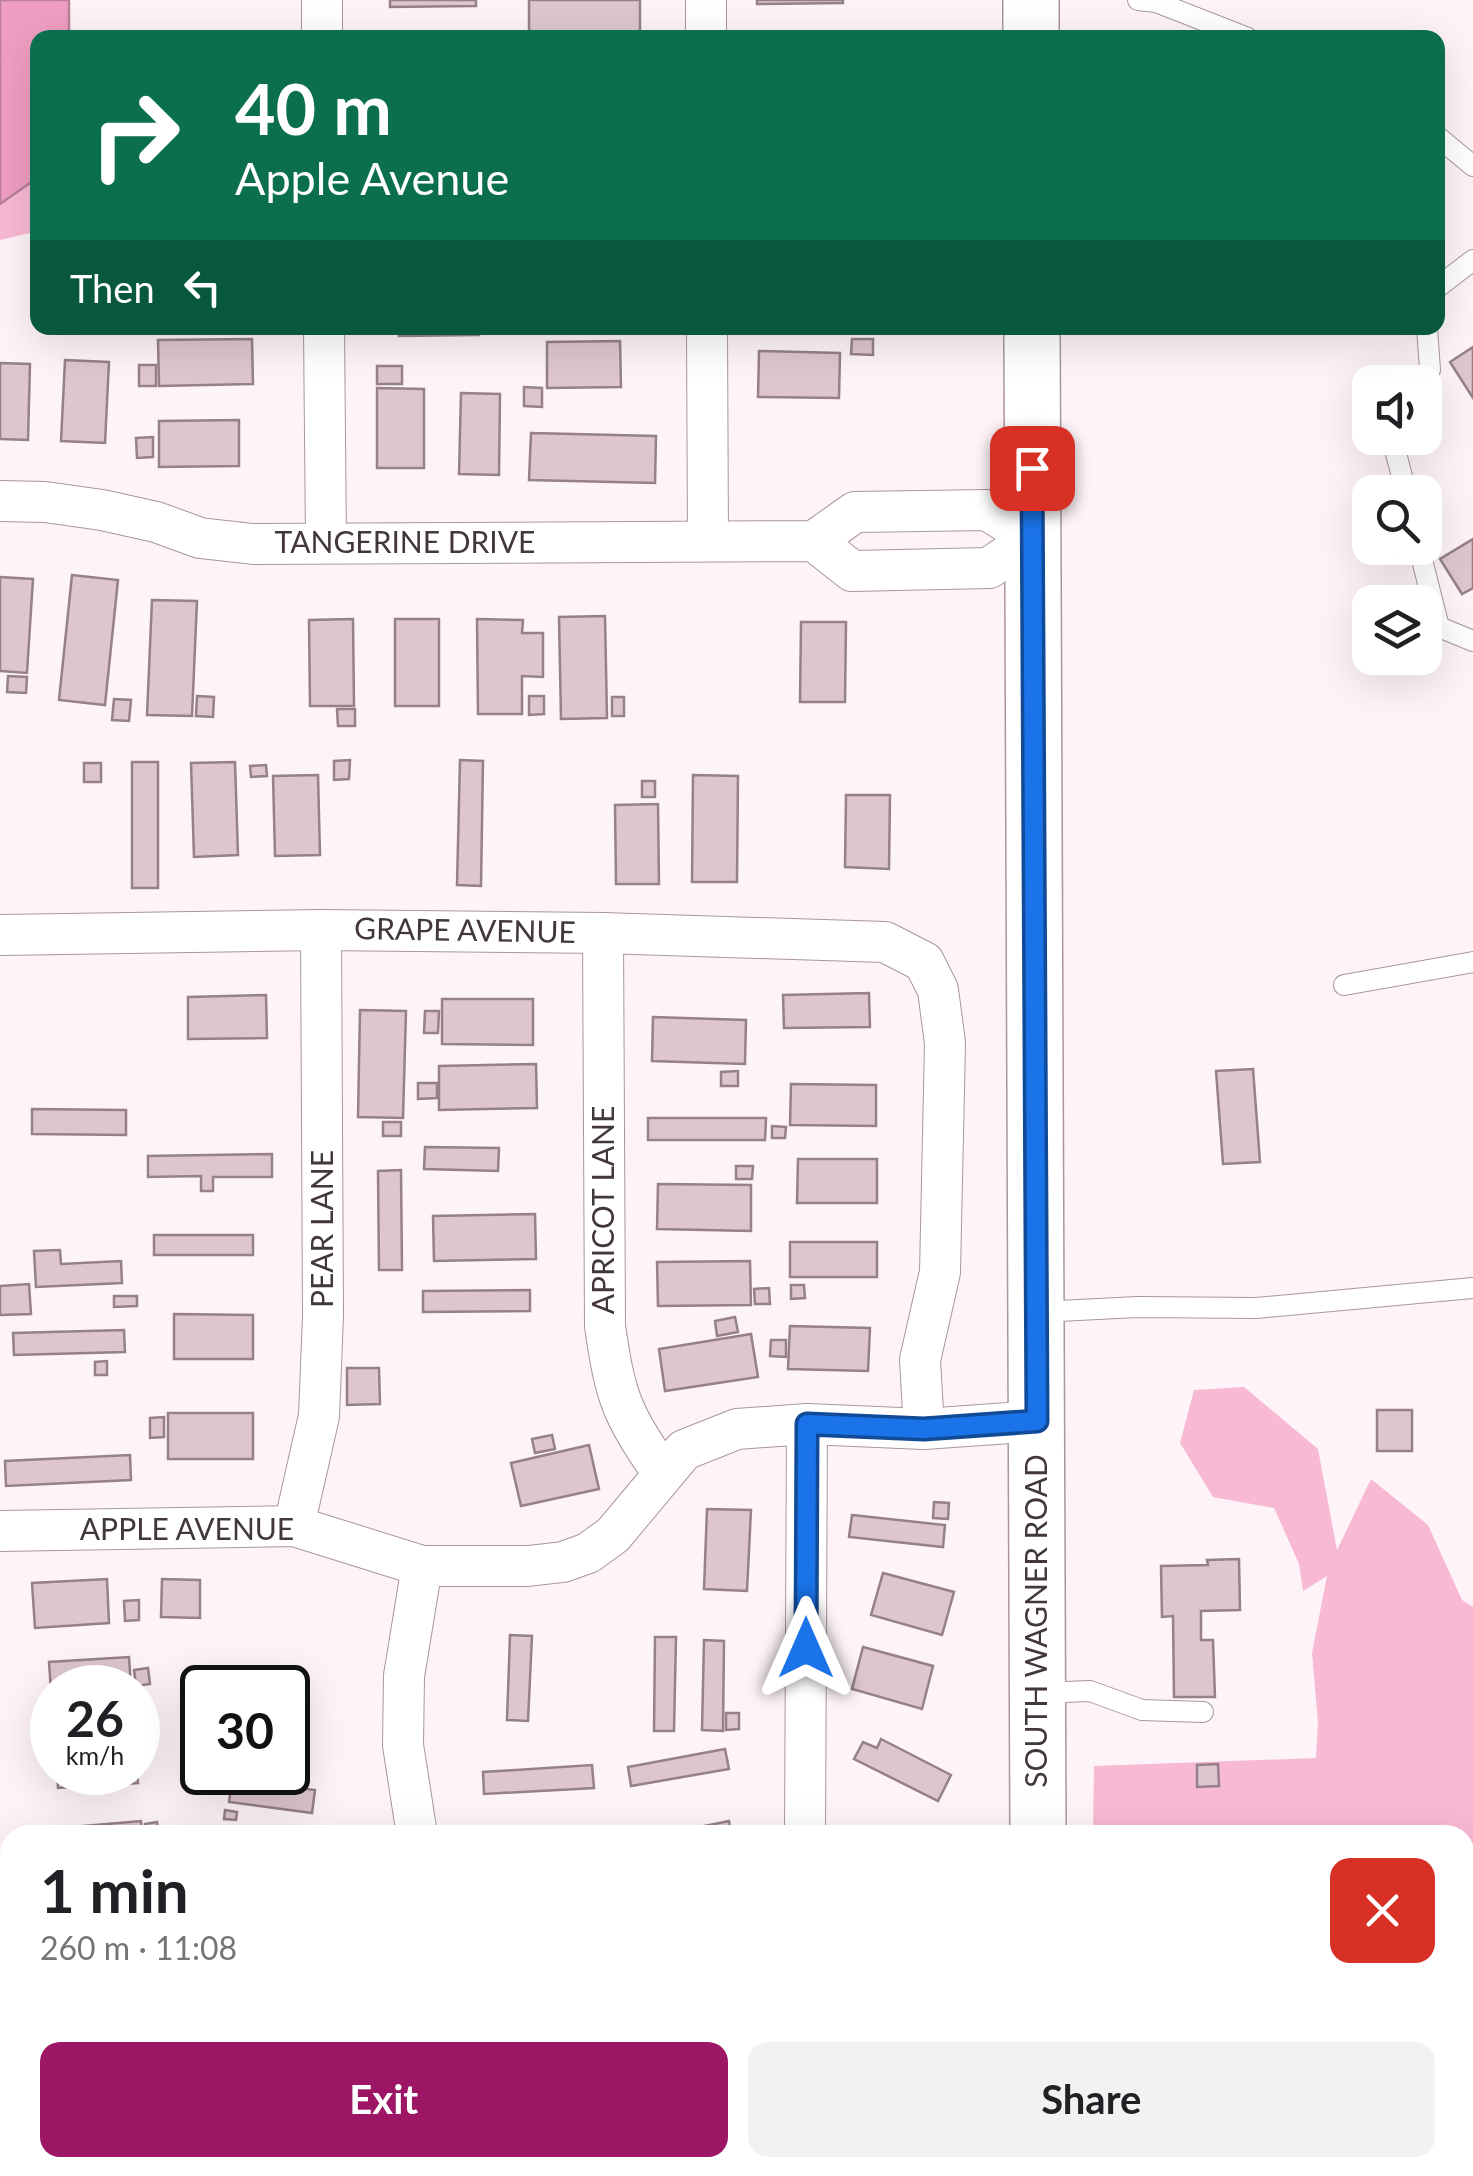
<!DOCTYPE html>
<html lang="en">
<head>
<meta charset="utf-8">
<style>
  body { margin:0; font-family:Lato,sans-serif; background:#f2f2f2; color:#202124; height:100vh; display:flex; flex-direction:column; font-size:38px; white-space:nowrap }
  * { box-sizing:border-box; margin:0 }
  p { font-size:32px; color:#757577 }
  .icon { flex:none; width:55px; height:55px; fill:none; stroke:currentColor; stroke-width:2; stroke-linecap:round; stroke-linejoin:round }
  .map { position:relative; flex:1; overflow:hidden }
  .side { position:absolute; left:0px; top:1825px; width:1475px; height:352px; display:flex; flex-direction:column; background:#fff; border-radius:30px 30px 0 0; box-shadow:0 10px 40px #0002 }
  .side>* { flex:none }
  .guide { position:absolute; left:30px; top:30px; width:1415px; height:305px; border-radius:20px; box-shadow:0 10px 40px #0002; background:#0b6e4f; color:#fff; overflow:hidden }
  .controls { position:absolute; left:1352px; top:365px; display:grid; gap:20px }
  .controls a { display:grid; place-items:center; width:90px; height:90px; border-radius:20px; background:#fff; box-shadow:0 10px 40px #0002; font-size:50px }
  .speed { position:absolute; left:30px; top:1665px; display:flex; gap:20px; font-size:50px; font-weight:700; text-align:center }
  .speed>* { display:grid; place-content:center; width:130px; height:130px; border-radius:50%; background:#fff; box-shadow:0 10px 40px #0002; line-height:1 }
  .speed small { font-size:25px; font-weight:400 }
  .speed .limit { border:5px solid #111; border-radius:15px; background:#fff; color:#111 }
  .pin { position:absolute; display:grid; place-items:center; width:85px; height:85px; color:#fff; margin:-42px; border-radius:20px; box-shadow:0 5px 15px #0006 }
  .me { position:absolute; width:110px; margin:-55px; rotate:0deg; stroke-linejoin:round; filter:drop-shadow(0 0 8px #0008) }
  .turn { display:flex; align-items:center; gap:35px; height:210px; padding:0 40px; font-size:45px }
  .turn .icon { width:130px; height:130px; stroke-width:2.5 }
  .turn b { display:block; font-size:70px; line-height:85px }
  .then { display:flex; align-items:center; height:95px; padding:0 40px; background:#0003; gap:20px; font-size:38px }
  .round { display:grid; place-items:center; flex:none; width:105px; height:105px; border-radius:20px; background:#f2f2f2 }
  .summary { display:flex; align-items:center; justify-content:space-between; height:170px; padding:0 40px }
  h1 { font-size:60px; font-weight:700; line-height:75px }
  .cta { display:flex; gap:20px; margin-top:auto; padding:20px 40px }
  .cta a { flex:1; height:115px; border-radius:20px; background:#9d1666; color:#fff; font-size:40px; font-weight:700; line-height:115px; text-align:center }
  .cta a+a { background:#f2f2f2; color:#202124 }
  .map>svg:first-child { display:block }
  .green { fill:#f8b9d4 }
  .water { fill:#ee9ec2; stroke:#ba7f9a; stroke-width:2.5 }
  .building { fill:#ddc6cf; stroke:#968089; stroke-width:2.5 }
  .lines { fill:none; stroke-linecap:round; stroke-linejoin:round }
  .service-casing { stroke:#ab959e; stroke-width:22 }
  .minor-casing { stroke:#ab959e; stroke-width:42 }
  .secondary-casing { stroke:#ab959e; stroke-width:58 }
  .service { stroke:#fff; stroke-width:20 }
  .minor { stroke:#fff; stroke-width:40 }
  .secondary { stroke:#fff; stroke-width:55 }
  .route-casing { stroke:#114b97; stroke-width:25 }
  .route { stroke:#1a73e8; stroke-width:18 }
  .labels { text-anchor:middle; stroke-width:8; stroke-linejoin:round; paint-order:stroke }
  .street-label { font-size:30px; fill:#42383c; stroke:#fff }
</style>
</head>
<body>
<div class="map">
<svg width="1473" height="2176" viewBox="0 0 1473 2176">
  <rect width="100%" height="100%" fill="#fef4f8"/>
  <g class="green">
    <polygon points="37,178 37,227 34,232 0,240 0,204"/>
    <polygon points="1244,1387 1318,1449 1337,1550 1371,1479 1428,1525 1462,1600 1473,1607 1473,2176 1086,2176 1086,2168 1465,2168 1465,1835 1093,1835 1094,1766 1316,1758 1318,1722 1312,1653 1327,1576 1303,1591 1299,1564 1274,1508 1213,1497 1180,1443 1194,1390"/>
  </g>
  <polygon class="water" points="0,0 69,0 69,37 38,38 37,178 0,204"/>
  <g class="building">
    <polygon points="390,0 476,0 476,6 390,7"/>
    <rect x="529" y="0" width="111" height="38"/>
    <polygon points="757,0 843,0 843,3 757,4"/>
    <polygon points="850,35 850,38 757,38 757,37"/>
    <polygon points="399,328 479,328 479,335 399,336"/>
    <polygon points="252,339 253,384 159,386 158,340"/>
    <polygon points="852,339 873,339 873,355 851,354"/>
    <polygon points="620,341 621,387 547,388 547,342"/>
    <polygon points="1473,347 1473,398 1450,362"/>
    <polygon points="759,351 840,353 839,398 758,397"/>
    <polygon points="65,360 109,362 105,443 61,441"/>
    <polygon points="0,363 30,364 28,440 0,439"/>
    <rect x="139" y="365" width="17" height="21"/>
    <rect x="377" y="366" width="25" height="18"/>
    <polygon points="524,387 542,388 542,407 524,406"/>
    <polygon points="377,388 424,389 424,468 377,468"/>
    <polygon points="461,393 500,394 499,475 459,474"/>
    <polygon points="239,420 239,466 159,467 159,421"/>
    <polygon points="531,433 656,436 655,483 529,480"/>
    <polygon points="153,437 153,457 137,458 136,438"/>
    <polygon points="1473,539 1473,588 1462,594 1440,559"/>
    <polygon points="72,575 118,580 105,705 59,700"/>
    <polygon points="0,577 33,579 27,673 0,671"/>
    <polygon points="152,600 197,601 192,716 147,715"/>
    <polygon points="605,616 607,718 561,719 559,617"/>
    <polygon points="353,619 354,706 310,706 309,620"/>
    <rect x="395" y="619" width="44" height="87"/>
    <polygon points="477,619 523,620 522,633 543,633 543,677 522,676 522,714 478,714"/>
    <polygon points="801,622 846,622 845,702 800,702"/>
    <polygon points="8,676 27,677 26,693 7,692"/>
    <polygon points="197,696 214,697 213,717 196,716"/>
    <polygon points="529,696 544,696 544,714 529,715"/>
    <rect x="612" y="697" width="12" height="19"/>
    <polygon points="114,699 131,700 129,721 112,720"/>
    <polygon points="337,709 355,709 355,726 338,726"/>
    <polygon points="350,760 349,779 334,780 334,761"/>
    <polygon points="460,760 483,761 481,886 457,885"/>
    <rect x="132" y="762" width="26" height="126"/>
    <polygon points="235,762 238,855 194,857 191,763"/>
    <rect x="84" y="763" width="17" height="19"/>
    <polygon points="266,765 267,776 251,777 250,766"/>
    <polygon points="318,775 320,855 275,856 273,776"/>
    <polygon points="693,775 738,776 737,882 692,882"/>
    <rect x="642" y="781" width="13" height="16"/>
    <polygon points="846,795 890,795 889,869 845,867"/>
    <polygon points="658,804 659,884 616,884 615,805"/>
    <polygon points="869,993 870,1027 784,1028 783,995"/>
    <polygon points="266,995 267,1038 188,1039 188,997"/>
    <polygon points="442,999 533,999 533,1045 442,1044"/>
    <polygon points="360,1010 406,1011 403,1118 358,1117"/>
    <polygon points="425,1011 439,1011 438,1033 424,1033"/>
    <polygon points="653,1017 746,1020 745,1064 652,1061"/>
    <polygon points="536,1064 537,1108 439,1110 439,1066"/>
    <polygon points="1253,1069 1260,1162 1223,1164 1216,1071"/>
    <polygon points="738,1071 738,1086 721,1086 721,1072"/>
    <polygon points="418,1083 437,1083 437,1098 418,1099"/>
    <polygon points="791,1084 876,1085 876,1126 790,1125"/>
    <polygon points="32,1109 126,1110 126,1135 32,1134"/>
    <polygon points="648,1118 766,1118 765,1140 648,1140"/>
    <rect x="383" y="1122" width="18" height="14"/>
    <polygon points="772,1126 786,1127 785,1138 772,1138"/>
    <polygon points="425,1147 499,1148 498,1171 424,1169"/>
    <polygon points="272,1154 272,1177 213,1177 213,1191 201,1191 201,1176 148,1177 148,1156"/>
    <polygon points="798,1159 877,1159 877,1203 797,1203"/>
    <polygon points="736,1166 753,1166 752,1179 736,1179"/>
    <polygon points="401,1170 402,1270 379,1270 378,1171"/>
    <polygon points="658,1184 751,1185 751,1231 657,1229"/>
    <polygon points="535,1214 536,1259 434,1261 433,1216"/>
    <rect x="154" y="1235" width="99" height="20"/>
    <rect x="790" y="1242" width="87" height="35"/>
    <polygon points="60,1250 61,1264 121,1261 122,1283 36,1287 34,1251"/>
    <polygon points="750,1261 751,1305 658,1306 657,1262"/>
    <polygon points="29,1284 31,1314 0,1315 0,1286"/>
    <polygon points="791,1285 804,1285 805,1298 791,1299"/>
    <polygon points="769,1288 770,1304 755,1304 754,1289"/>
    <polygon points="530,1290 530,1311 423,1312 423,1291"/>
    <polygon points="114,1296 137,1296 137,1306 114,1307"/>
    <polygon points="174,1314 253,1315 253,1359 174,1359"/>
    <polygon points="735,1317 738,1332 717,1336 715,1321"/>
    <polygon points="790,1326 870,1328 868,1371 788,1369"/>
    <polygon points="124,1330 125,1352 14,1355 13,1333"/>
    <polygon points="751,1334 758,1377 665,1391 659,1349"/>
    <polygon points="771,1340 786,1340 786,1357 770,1356"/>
    <polygon points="107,1361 107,1375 95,1375 95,1362"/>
    <polygon points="347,1368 379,1368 380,1404 347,1405"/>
    <rect x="1377" y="1410" width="35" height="41"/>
    <rect x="168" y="1413" width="85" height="46"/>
    <polygon points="164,1417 164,1437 150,1438 150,1418"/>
    <polygon points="552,1435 555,1449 535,1453 532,1439"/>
    <polygon points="589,1445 599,1489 521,1506 511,1463"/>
    <polygon points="130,1455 131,1480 6,1486 5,1461"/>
    <polygon points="934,1502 949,1503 948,1519 933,1518"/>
    <polygon points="707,1509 751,1510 747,1591 704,1589"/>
    <polygon points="852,1515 945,1525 943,1547 849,1537"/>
    <polygon points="1239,1559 1240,1610 1201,1611 1201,1640 1213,1640 1215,1697 1174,1697 1173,1616 1162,1617 1161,1566 1208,1565 1207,1560"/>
    <polygon points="883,1573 954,1592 942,1635 871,1615"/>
    <polygon points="107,1579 109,1623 35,1628 32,1583"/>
    <polygon points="162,1579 200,1580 200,1618 161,1617"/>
    <polygon points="139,1600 139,1620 125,1621 124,1601"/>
    <polygon points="510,1635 532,1636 528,1721 507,1720"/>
    <polygon points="655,1637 676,1637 674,1731 654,1731"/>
    <polygon points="704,1640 724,1641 723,1731 702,1730"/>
    <polygon points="863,1647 933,1666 922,1709 852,1689"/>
    <polygon points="129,1657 131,1688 52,1688 52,1706 49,1662"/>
    <polygon points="148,1668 150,1684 136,1686 134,1670"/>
    <polygon points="138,1711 147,1711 148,1728 138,1728"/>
    <polygon points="726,1713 739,1713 739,1729 726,1730"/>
    <polygon points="881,1739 951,1775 938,1801 854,1759 863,1742 877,1748"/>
    <polygon points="725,1749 729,1769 631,1786 628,1767"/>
    <polygon points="1218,1764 1219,1786 1197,1787 1197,1765"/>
    <polygon points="592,1765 594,1788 484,1794 483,1772"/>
    <polygon points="57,1772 137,1772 138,1783 58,1788"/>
    <polygon points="232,1779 315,1790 312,1813 229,1802"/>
    <polygon points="225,1810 237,1812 236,1820 224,1819"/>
    <polygon points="141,1821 142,1835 62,1835 61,1828"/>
    <polygon points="729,1821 731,1835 660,1835"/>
    <polygon points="157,1822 159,1835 146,1835 145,1824"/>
    <polygon points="153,2168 204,2168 205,2176 153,2176"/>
    <polygon points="281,2168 366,2168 390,2171 389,2176 280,2176"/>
    <polygon points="653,2168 733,2168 735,2176 654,2176"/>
  </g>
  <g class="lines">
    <defs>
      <g id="service">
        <polyline points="1138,0 1156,2 1248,38"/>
        <polyline points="1438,137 1473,166"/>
        <polyline points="1438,287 1473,260"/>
        <polyline points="1423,382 1430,370 1427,328"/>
        <polyline points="1392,438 1406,492"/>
        <polyline points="1419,548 1439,627 1473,641"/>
        <polyline points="1344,985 1473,962"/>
        <polyline points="1038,1312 1138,1307 1256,1308 1473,1288"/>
        <polyline points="1040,1693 1090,1691 1142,1710 1203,1712"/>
      </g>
      <g id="minor">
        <polyline points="322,0 322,38"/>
        <polyline points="706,0 706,38"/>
        <polyline points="324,328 326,543"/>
        <polyline points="707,328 708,541"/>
        <polyline points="0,501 45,502 102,510 156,522 200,538 253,544 814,541 855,512 987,510 1032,538 989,568 852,571 814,541"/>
        <path d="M603 933 605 1326C615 1395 621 1415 663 1473"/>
        <polyline points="0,935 321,930 603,933 885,942 924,962 938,990 945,1043 940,1272 920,1360 924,1429"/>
        <polyline points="294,1526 319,1416 323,1316 321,930"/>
        <polyline points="0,1531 294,1526 422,1566 528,1566 563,1562 588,1553 613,1535 684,1450 737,1429 807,1424 924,1429 1037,1421"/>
        <polyline points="417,1835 403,1745 404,1676 422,1566"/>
        <polyline points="805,1835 807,1424"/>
        <polyline points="0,1932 10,1959"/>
        <polyline points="96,2168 98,2176"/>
        <polyline points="470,2168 471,2176"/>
        <polyline points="803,2176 803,2168"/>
      </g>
      <g id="secondary">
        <polyline points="1031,0 1031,38"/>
        <polyline points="1032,328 1038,1835"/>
        <polyline points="1039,2168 1039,2176"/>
      </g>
    </defs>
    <use href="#service" class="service-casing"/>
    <use href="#minor" class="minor-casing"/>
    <use href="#secondary" class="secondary-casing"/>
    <use href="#service" class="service"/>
    <use href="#minor" class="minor"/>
    <use href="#secondary" class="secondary"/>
  </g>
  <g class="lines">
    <defs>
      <polyline id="route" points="806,1648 807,1424 924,1429 1037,1421 1032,468"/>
    </defs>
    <use href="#route" class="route-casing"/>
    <use href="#route" class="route"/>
  </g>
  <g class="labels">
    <g class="street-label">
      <text x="405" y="553">TANGERINE DRIVE</text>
      <text transform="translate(465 931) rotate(1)" y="10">GRAPE AVENUE</text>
      <text transform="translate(604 1210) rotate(-90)" y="10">APRICOT LANE</text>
      <text transform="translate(323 1229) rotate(-90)" y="10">PEAR LANE</text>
      <text x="187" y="1540">APPLE AVENUE</text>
      <text transform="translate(1037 1621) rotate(-90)" y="10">SOUTH WAGNER ROAD</text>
    </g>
  </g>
</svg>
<div class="controls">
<a><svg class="icon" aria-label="sound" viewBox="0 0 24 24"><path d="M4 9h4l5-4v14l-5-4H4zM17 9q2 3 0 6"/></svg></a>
<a><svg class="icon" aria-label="search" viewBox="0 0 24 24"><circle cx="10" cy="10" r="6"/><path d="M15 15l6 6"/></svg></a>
<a><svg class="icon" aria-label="layers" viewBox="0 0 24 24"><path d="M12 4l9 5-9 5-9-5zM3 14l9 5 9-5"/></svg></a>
</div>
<div class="speed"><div>26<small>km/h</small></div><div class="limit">30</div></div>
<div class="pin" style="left:1032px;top:468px;background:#d93025"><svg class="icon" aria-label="arrive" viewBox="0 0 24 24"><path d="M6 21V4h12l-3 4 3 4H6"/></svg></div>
<svg class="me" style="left:806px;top:1648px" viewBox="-20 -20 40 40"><path d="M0-17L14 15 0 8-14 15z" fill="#1a73e8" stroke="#fff" stroke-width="4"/></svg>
<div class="guide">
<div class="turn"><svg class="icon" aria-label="right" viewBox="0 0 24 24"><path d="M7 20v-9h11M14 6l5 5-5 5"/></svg><div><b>40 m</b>Apple Avenue</div></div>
<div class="then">Then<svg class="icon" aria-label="left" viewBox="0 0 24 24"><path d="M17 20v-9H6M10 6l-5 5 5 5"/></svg></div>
</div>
<section class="side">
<div class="summary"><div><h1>1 min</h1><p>260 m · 11:08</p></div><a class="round" style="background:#d93025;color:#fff"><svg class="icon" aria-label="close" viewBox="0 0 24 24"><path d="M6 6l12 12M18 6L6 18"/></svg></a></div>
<div class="cta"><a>Exit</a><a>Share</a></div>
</section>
</div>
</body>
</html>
